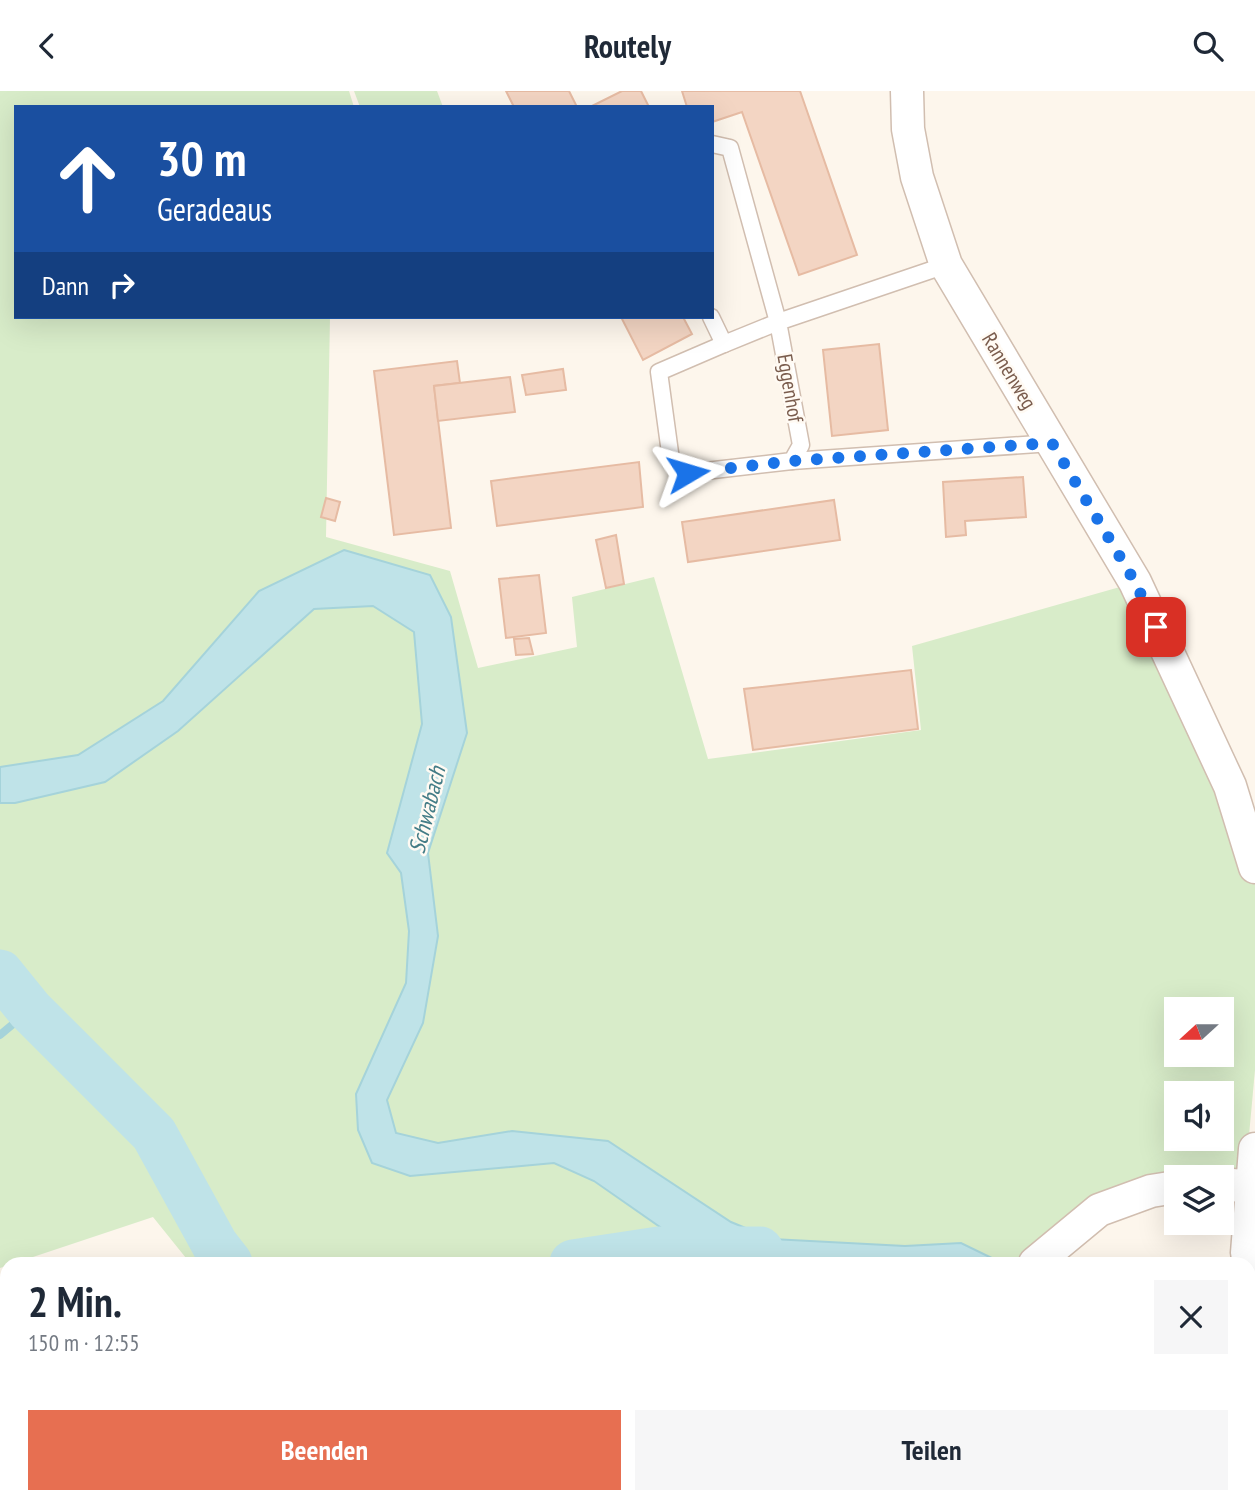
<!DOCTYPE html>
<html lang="de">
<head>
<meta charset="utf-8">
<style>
  body { margin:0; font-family:"PT Sans Narrow",sans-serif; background:#f6f6f7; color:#1f2937; height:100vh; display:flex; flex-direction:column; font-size:26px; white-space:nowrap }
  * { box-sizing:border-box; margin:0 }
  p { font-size:23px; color:#747a83 }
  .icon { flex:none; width:38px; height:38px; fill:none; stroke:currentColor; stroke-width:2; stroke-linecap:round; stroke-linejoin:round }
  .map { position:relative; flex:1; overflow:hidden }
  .side { position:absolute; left:0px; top:1166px; width:1256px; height:247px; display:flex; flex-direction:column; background:#fff; border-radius:21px 21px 0 0; box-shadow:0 7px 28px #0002 }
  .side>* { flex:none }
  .top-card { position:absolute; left:14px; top:14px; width:700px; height:214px; border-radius:0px; box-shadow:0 7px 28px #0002; background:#1a4fa0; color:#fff; overflow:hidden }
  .needle { width:46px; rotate:249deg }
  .controls { position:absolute; left:1164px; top:906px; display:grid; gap:14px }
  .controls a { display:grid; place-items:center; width:70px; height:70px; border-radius:0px; background:#fff; box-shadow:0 7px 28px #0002; font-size:35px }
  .pin { position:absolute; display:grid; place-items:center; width:60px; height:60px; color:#fff; margin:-30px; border-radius:14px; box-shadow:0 4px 10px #0006 }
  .me { position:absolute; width:77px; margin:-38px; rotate:83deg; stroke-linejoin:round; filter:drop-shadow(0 0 5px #0008) }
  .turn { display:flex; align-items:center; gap:24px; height:147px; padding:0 28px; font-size:32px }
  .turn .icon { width:91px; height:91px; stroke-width:2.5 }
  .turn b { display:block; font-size:49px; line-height:60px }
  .then { display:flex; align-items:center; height:66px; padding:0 28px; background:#0003; gap:14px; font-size:26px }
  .round { display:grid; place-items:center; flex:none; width:74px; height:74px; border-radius:0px; background:#f6f6f7 }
  .headline { display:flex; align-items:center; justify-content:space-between; height:119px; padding:0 28px }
  h1 { font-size:42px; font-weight:700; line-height:52px }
  .button { display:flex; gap:14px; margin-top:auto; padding:14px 28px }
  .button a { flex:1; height:80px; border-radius:0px; background:#e76f51; color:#fff; font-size:28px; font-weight:700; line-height:80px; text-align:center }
  .button a+a { background:#f6f6f7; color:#1f2937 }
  header { display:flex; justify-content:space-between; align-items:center; height:91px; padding:0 28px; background:#fff; font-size:32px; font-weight:700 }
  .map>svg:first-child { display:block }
  .green { fill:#d8ecc9; fill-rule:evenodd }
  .water { fill:#bfe3e8; stroke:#a5d3da; stroke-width:2 }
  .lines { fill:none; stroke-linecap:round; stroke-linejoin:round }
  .stream { stroke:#a5d3da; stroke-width:8 }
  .river { stroke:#bfe3e8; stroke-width:47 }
  .building { fill:#f3d5c3; stroke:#e6bba3; stroke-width:2 }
  .lane-casing { stroke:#d1beb0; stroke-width:19 }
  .street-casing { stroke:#d1beb0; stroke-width:35 }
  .lane { stroke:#fff; stroke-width:16 }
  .street { stroke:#fff; stroke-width:32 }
  .route { stroke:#1a73e8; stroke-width:12; stroke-dasharray:0 21.6 }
  .labels { text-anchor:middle; stroke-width:5; stroke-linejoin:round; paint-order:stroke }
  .street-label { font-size:21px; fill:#7a5c4d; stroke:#fffaf3 }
  .water-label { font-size:23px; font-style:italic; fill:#437c86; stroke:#fffaf3 }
</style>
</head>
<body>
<header><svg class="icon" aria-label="back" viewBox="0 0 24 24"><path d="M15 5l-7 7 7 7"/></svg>Routely<svg class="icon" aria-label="search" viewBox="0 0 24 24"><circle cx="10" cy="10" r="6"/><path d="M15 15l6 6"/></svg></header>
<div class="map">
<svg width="1255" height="1411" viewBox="0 0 1255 1411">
  <rect width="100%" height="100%" fill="#fdf6ec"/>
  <g class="green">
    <path d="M0 0H349L354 16H16V226H330L326 446 450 480 478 577 577 556 572 506 654 486 708 668 921 639 912 555 1134 492 1255 774V979L1246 1077 1197 1087H1176L1088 1109 1013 1172H190L153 1126 0 1177ZM1176 919H1222V964H1176ZM1176 1003H1222V1048H1176Z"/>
    <polygon points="354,0 437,0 443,16 360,16"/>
    <polygon points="845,1405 1232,1405 1234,1411 834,1411"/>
  </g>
  <polygon class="water" points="344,459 430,484 451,526 467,642 428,762 438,845 423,932 387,1009 396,1042 438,1052 512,1040 608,1050 731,1131 772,1148 905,1155 961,1152 1002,1172 761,1172 723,1163 673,1145 594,1090 554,1072 410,1085 372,1072 358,1039 356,1003 406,892 409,840 401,782 387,762 422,633 414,541 373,515 314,518 178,640 105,691 15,712 0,712 0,676 78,664 163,610 259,500"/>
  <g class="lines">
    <polyline class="stream" points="0,944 30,919"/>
    <g class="river">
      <polyline points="0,882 30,919 154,1043 215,1154 229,1172"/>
      <polyline points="573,1172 659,1159 760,1159"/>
    </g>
  </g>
  <g class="building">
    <polygon points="506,0 569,0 577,16 514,16"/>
    <polygon points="622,0 641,0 649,16 590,16"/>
    <polygon points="682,0 800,0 857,164 799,184 742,21 712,31 712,16 687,16"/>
    <polygon points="621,226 683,226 692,243 643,269"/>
    <polygon points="879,253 888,339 832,345 823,259"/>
    <polygon points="457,270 460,292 434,295 451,437 394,444 374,280"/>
    <polygon points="563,278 566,299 526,304 522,284"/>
    <polygon points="510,286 515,321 438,330 434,295"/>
    <polygon points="639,371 643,416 497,435 491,390"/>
    <polygon points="1023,386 1026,426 965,430 966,444 946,446 943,391"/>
    <polygon points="326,407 340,411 335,430 321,426"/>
    <polygon points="834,409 840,449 688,471 682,431"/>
    <polygon points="616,444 624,493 606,497 596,449"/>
    <polygon points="539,484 546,542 506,547 499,488"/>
    <polygon points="529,547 533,563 516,564 514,548"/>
    <polygon points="911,579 918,638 753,659 744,598"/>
    <polygon points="6,1210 7,1254 0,1255 0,1212"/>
    <polygon points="130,1405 189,1405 191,1411 132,1411"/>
  </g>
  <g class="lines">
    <defs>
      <g id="lane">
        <polyline points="711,226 724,253 778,231 730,57 712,53"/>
        <polyline points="724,253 659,281 671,369 688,382 792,370 801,354 778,231 946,174"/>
        <polyline points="792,370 1052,352"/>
      </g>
      <g id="street">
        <polyline points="907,0 908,38 917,86 946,174 1135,491 1230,695 1255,776"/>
        <polyline points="1255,1058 1247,1162 1255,1174"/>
        <polyline points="1222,1093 1252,1096"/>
        <polyline points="1035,1172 1099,1119 1151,1100 1176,1096"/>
        <polyline points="108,1405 110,1411"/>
        <polyline points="549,1405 549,1411"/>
        <polyline points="578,1405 676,1411"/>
        <polyline points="383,1411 415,1405"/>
        <polyline points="787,1411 807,1405"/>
      </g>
    </defs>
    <use href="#lane" class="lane-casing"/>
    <use href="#street" class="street-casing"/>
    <use href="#lane" class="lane"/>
    <use href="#street" class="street"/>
  </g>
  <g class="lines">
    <polyline class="route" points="688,382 792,370 1052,352 1135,491 1156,536"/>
  </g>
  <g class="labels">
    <g class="street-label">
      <text transform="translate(1009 280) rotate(59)" y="7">Rannenweg</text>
      <text transform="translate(790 297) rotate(80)" y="7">Eggenhof</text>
    </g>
    <g class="water-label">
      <text transform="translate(427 719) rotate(-76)" y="8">Schwabach</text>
    </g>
  </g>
</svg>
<div class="controls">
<a><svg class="needle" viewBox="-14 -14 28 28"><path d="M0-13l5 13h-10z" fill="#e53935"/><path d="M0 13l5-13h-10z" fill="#747a83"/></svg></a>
<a><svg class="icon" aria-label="sound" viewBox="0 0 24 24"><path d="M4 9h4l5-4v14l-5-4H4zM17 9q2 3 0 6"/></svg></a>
<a><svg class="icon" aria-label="layers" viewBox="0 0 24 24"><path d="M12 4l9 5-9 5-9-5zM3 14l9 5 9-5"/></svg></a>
</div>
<div class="pin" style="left:1156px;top:536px;background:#d93025"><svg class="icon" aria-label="arrive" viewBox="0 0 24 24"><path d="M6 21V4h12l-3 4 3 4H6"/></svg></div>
<svg class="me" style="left:688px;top:382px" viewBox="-20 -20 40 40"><path d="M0-17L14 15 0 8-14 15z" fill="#1a73e8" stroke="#fff" stroke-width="4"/></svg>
<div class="top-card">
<div class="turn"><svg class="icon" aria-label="ahead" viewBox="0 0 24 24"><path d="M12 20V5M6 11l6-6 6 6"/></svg><div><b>30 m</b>Geradeaus</div></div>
<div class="then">Dann<svg class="icon" aria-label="right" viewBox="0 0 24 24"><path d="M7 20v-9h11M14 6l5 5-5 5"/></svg></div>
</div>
<section class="side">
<div class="headline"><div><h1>2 Min.</h1><p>150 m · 12:55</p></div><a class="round"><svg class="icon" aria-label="close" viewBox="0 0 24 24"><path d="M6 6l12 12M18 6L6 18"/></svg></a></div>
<div class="button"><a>Beenden</a><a>Teilen</a></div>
</section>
</div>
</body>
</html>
